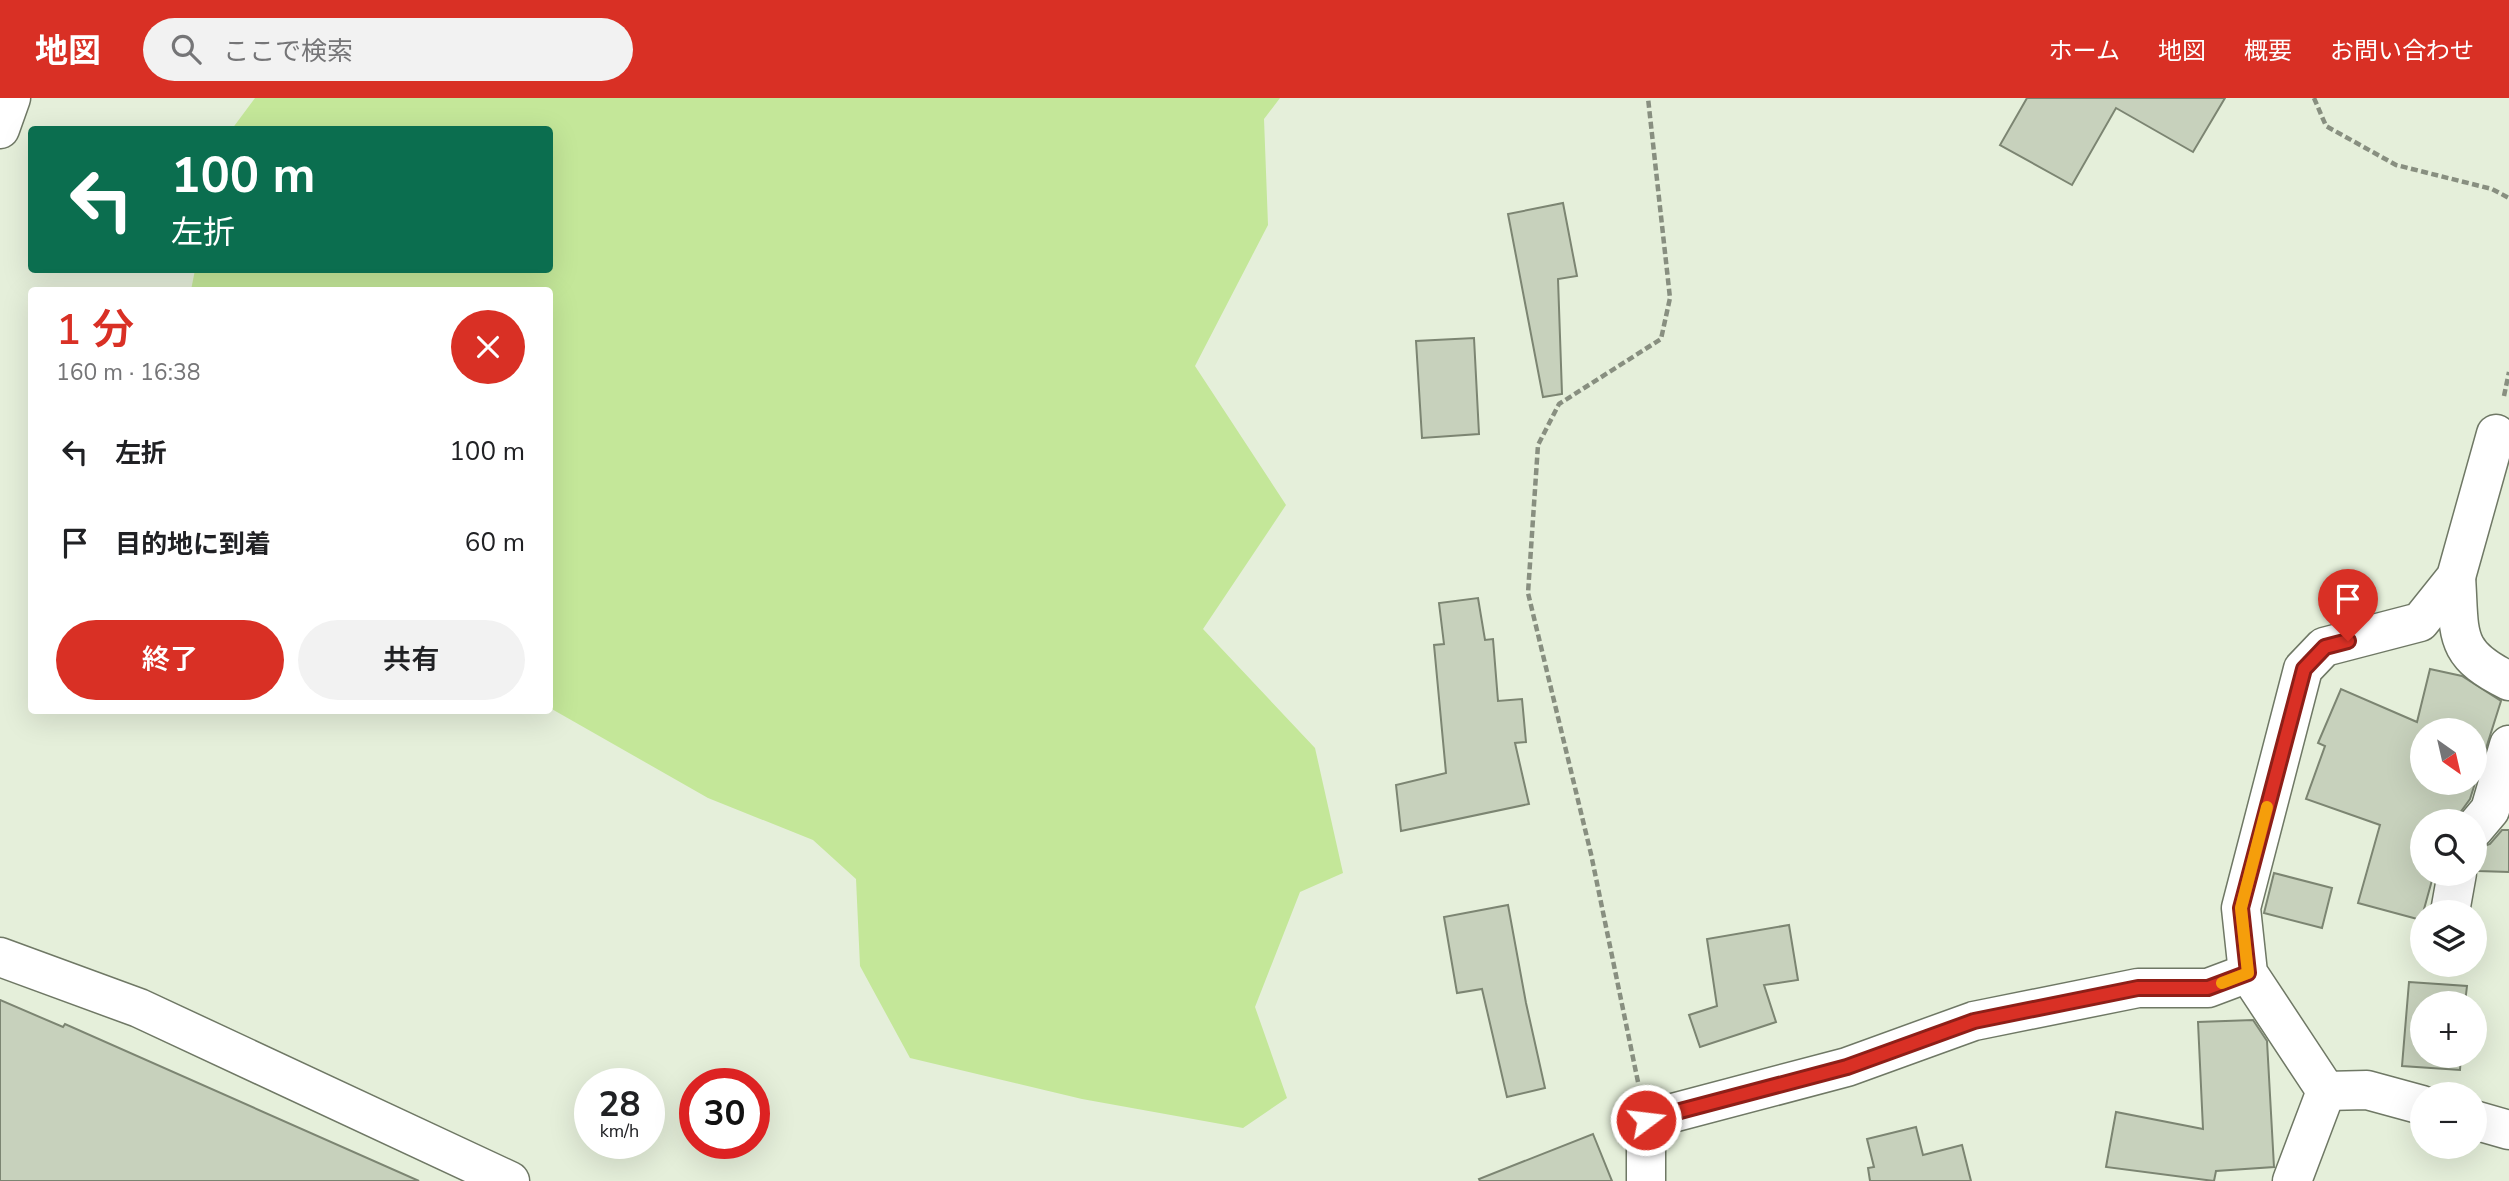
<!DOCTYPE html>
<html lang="ja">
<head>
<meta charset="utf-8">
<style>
  body { margin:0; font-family:"Nunito Sans","Noto Sans JP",sans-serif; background:#f2f2f2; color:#202124; height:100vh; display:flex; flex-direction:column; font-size:26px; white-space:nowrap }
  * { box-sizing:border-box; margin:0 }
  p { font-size:23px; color:#757577 }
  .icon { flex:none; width:38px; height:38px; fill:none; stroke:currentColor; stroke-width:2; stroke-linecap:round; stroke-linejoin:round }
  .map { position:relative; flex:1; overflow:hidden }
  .drawer { position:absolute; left:28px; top:189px; width:525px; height:427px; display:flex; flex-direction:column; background:#fff; border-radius:7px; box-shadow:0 7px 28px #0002 }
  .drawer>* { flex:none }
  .top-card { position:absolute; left:28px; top:28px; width:525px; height:147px; border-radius:7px; box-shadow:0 7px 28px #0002; background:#0b6e4f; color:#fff; overflow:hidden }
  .needle { width:46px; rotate:146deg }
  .buttons { position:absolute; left:2410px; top:620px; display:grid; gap:14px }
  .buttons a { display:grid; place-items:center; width:77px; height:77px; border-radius:50%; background:#fff; box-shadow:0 7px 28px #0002; font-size:35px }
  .speed { position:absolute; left:574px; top:970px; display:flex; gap:14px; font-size:35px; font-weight:700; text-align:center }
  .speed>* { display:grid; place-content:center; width:91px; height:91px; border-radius:50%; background:#fff; box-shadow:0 7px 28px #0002; line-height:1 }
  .speed small { font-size:18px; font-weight:400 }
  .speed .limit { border:10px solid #d22; background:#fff; color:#111 }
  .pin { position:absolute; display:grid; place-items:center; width:60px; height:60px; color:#fff; margin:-72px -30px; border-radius:50% 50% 50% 0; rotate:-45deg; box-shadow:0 0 7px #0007 }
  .pin .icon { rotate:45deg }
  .me { position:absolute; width:77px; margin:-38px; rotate:75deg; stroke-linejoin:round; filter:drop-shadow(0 0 5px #0008) }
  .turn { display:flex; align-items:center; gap:24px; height:147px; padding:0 28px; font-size:32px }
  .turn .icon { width:91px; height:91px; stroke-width:2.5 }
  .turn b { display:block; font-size:49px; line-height:60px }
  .round { display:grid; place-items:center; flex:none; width:74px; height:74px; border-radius:37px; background:#f2f2f2 }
  .head { display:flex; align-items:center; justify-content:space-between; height:119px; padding:0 28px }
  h1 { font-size:42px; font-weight:600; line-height:52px; color:#d93025 }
  .primary-button { display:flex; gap:14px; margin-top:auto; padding:14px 28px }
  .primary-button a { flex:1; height:80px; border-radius:42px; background:#d93025; color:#fff; font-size:28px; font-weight:600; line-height:80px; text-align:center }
  .primary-button a+a { background:#f2f2f2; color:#202124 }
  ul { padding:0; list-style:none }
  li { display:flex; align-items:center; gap:21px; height:91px; padding:0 28px }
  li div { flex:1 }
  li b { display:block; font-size:26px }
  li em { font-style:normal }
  header { display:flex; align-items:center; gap:42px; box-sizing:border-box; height:98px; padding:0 35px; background:#d93025; color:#fff }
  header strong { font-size:33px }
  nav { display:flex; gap:38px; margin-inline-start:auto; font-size:24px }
  .search { width:490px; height:63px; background:#f2f2f2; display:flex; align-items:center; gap:18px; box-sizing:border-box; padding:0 24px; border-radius:38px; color:#757577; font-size:26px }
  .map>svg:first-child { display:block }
  .green { fill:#c4e799 }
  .building { fill:#c7d1bc; stroke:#7c8572; stroke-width:2; fill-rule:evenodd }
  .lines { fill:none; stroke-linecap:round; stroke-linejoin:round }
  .minor-casing { stroke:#6f7865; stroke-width:41 }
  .path { stroke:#888f80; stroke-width:4.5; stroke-dasharray:7 3.5; stroke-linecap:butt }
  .minor { stroke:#fff; stroke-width:38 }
  .route-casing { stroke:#8d1f18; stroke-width:18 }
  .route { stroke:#d93025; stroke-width:12 }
  .slow { stroke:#f59e0b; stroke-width:12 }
</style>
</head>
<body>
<header>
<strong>地図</strong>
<div class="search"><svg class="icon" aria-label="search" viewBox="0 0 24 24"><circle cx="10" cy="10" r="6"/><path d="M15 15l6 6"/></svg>ここで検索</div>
<nav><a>ホーム</a><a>地図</a><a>概要</a><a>お問い合わせ</a></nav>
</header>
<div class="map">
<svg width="2509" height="1083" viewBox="0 0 2509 1083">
  <rect width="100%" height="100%" fill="#e5efda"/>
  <polygon class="green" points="255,0 1280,0 1264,21 1268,127 1195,268 1286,407 1203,531 1315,650 1343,775 1300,794 1255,909 1287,1000 1243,1030 1082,1001 910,960 860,868 856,781 813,742 708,700 550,610 550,192 191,192 195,172 550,172 550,32 232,31"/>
  <g class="building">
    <polygon points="2027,0 2225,0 2193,54 2116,10 2072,87 2000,47"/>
    <polygon points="1563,105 1577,178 1558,181 1562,296 1543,299 1508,116"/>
    <polygon points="1474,240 1479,336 1422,340 1416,243"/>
    <polygon points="1478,500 1485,542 1493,541 1498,603 1522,601 1526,644 1515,645 1529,706 1401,733 1396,687 1446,675 1434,547 1444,546 1439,505"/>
    <path d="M2430 571 2462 578 2501 603 2470 701 2454 723H2422V775H2434L2421 822 2358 805 2380 727 2306 701 2325 648 2318 645 2341 591 2417 624ZM2422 632H2474V684H2422Z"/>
    <polygon points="2502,732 2509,732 2509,774 2478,773 2474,752 2490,746"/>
    <polygon points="2274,775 2332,790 2322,830 2264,815"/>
    <polygon points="1508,807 1526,905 1545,990 1507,999 1482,891 1457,895 1444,819"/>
    <polygon points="1789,827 1798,882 1764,887 1776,924 1700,949 1689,917 1717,908 1707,841"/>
    <polygon points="2409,884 2467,888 2465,905 2422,905 2422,957 2461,957 2460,972 2402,968"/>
    <polygon points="0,902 63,929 65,926 419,1083 0,1083"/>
    <polygon points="2253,922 2267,943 2274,1069 2216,1073 2214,1083 2106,1069 2116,1014 2203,1031 2198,924"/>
    <polygon points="1916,1029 1923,1057 1962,1047 1971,1083 1870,1083 1868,1070 1874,1069 1867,1041"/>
    <polygon points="1593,1036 1612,1083 1480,1083 1479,1081"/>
  </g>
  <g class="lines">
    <defs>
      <g id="minor">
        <polyline points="0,31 11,0"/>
        <path d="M2456 479C2460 537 2452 555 2509 583"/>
        <polyline points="2474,731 2490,712 2509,647"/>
        <polyline points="2450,814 2457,775"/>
        <polyline points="0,859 139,910 510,1083"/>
        <polyline points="2326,993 2248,875 2241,810 2303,571 2324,549 2420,524 2456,479 2496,336"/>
        <polyline points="2326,993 2367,992 2422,1007"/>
        <polyline points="2474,1022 2509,1032"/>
        <polyline points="1646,1083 1646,1022 1847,969 1974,923 2138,890 2208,890 2248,875"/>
        <polyline points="2292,1083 2326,993"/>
      </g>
    </defs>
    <use href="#minor" class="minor-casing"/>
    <g class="path">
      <polyline points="2314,0 2326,28 2396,67 2492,91 2509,100"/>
      <polyline points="2504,298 2509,274"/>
      <polyline points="1638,984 1591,756 1528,495 1538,347 1559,306 1661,241 1670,200 1648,0"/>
    </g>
    <use href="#minor" class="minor"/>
  </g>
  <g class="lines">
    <defs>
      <polyline id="route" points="1646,1022 1847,969 1974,923 2138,890 2208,890 2248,875 2241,810 2304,571 2325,549 2348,543"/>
    </defs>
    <use href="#route" class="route-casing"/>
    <use href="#route" class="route"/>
    <polyline class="slow" points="2222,885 2248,875 2241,810 2267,709"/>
  </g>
</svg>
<div class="buttons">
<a><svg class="needle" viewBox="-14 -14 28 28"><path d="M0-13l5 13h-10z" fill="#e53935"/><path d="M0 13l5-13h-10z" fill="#757577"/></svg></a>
<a><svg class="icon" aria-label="search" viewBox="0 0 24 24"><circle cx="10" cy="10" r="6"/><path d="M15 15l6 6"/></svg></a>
<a><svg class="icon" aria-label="layers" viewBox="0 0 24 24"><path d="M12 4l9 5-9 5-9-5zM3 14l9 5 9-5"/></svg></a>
<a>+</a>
<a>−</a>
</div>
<div class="speed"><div>28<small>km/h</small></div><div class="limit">30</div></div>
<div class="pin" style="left:2348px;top:543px;background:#d93025"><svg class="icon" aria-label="arrive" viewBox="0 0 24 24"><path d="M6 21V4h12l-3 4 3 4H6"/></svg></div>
<svg class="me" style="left:1646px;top:1022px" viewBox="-20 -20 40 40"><circle r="17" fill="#d93025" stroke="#fff" stroke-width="3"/><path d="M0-11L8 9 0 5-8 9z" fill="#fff"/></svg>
<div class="top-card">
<div class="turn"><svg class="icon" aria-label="left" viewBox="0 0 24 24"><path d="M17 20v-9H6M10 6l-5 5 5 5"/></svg><div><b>100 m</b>左折</div></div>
</div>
<section class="drawer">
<div class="head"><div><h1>1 分</h1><p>160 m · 16:38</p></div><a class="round" style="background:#d93025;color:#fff"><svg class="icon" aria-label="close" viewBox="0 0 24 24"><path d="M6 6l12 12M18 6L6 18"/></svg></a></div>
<ul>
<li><svg class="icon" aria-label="left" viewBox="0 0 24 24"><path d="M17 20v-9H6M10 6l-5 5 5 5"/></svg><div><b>左折</b></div><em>100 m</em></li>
<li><svg class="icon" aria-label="arrive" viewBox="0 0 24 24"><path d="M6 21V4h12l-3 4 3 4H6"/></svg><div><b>目的地に到着</b></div><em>60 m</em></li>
</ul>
<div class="primary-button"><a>終了</a><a>共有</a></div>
</section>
</div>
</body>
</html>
